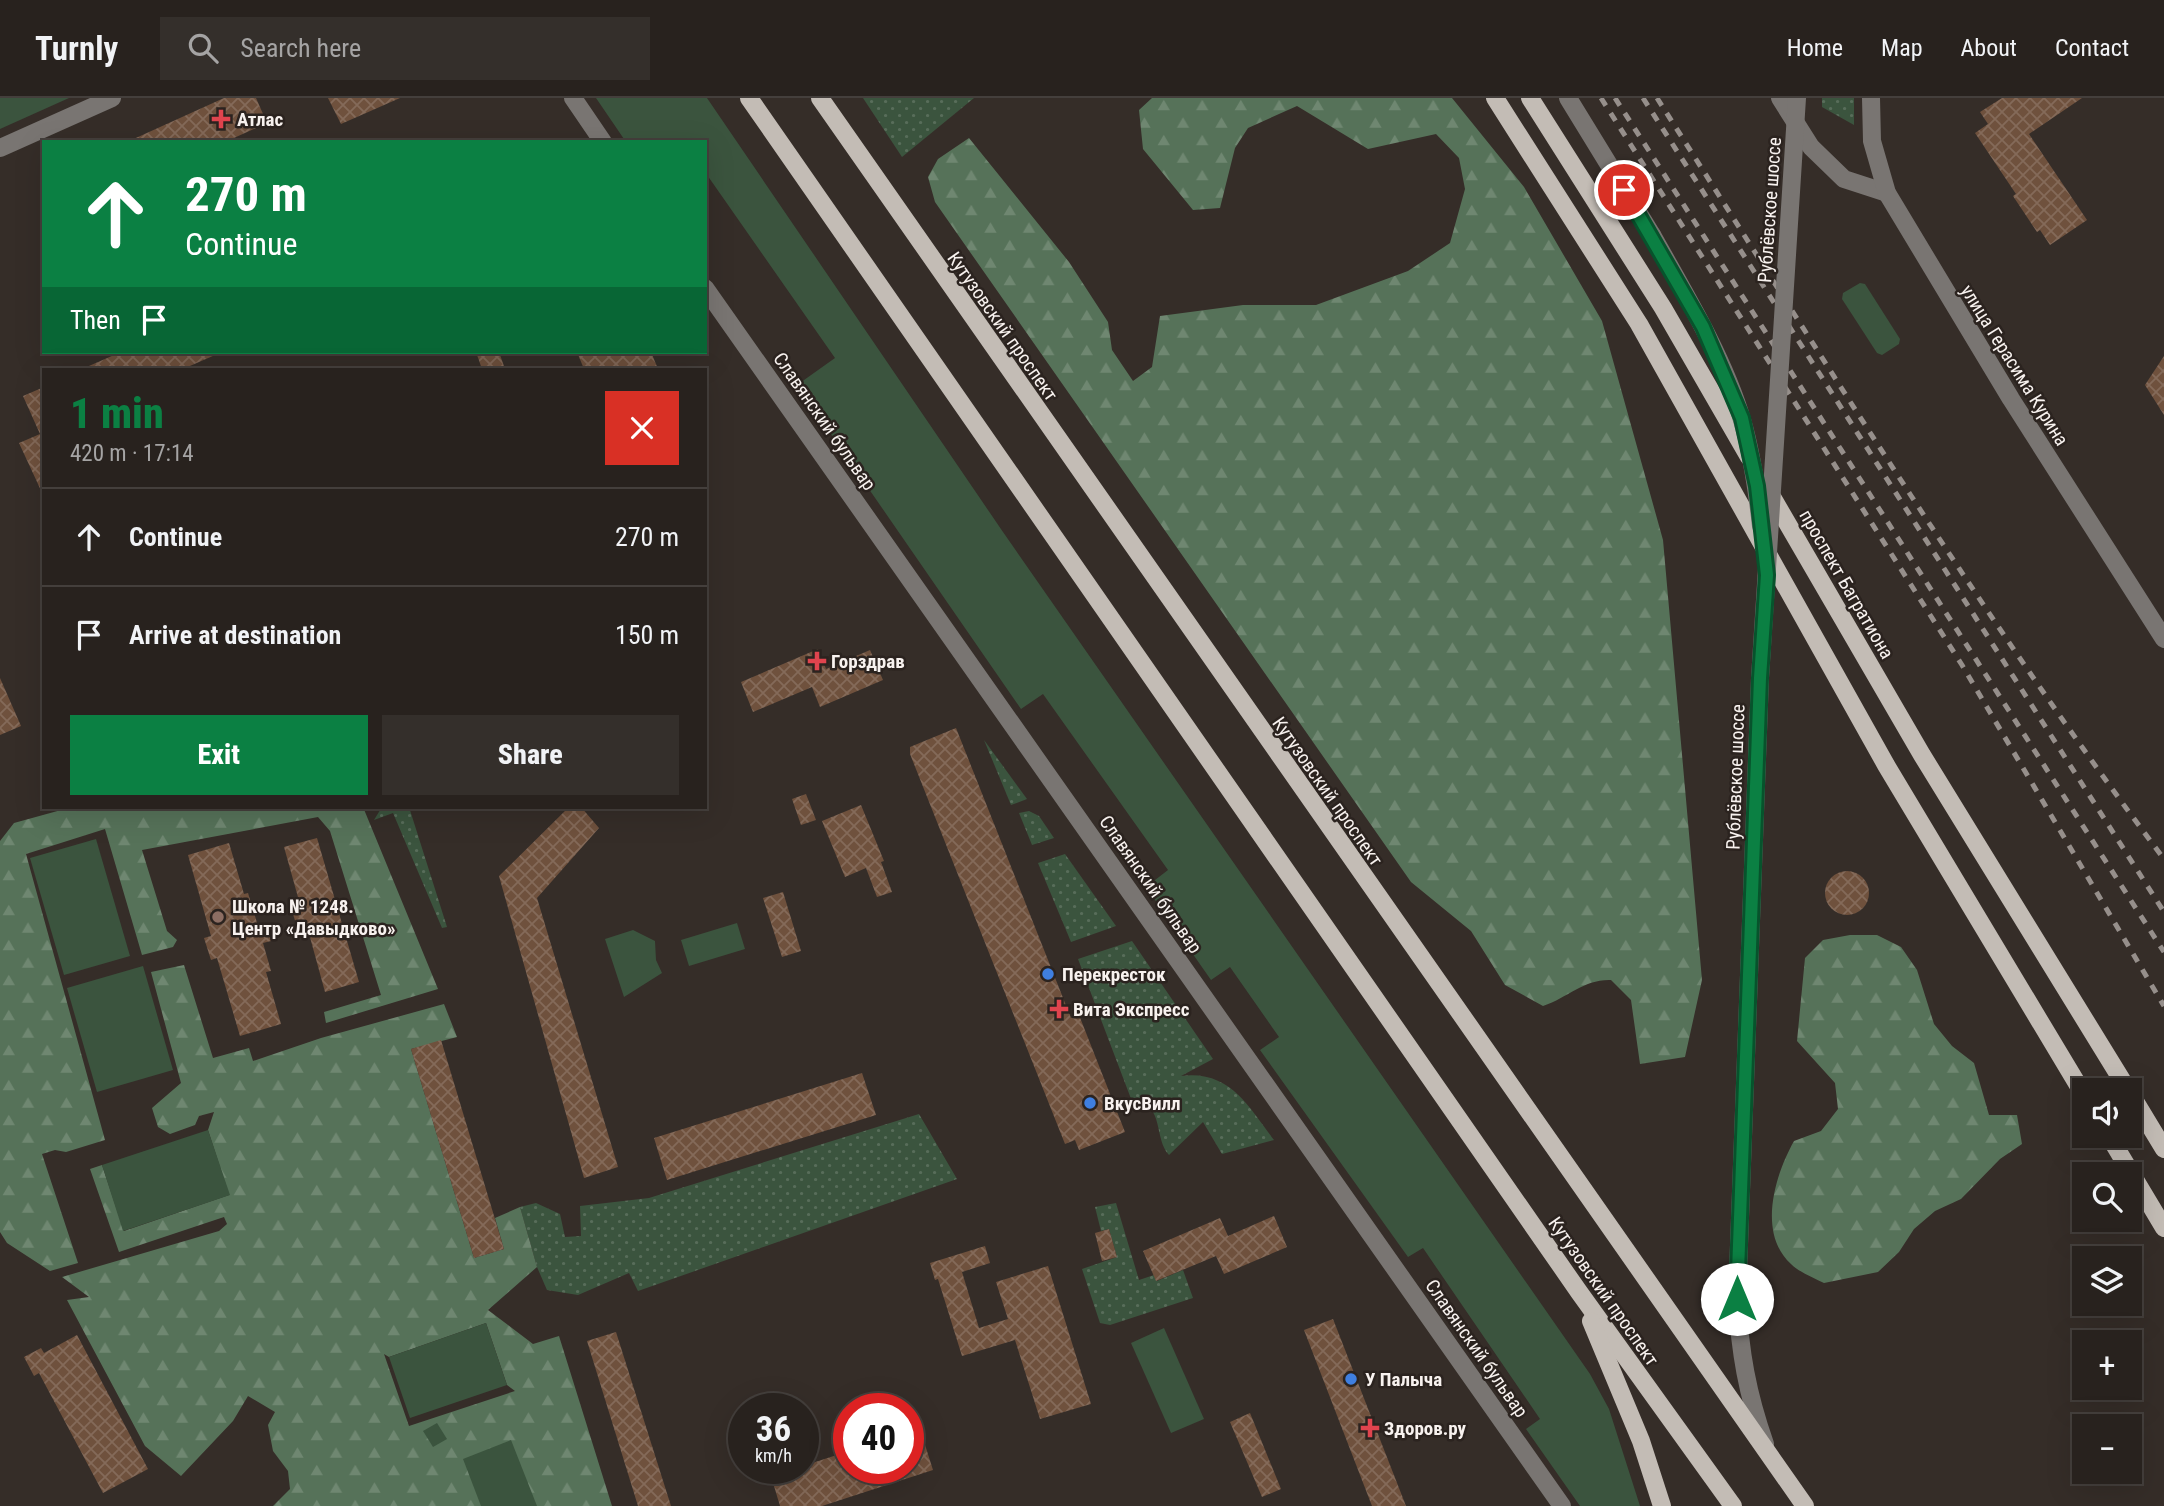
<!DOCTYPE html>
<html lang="en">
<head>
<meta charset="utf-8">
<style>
  body { margin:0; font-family:"Roboto Condensed",sans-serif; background:#342f2b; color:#f1f3f6; height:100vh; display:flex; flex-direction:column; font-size:26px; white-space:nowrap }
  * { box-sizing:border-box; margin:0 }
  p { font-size:23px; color:#a5a4a4 }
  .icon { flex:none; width:38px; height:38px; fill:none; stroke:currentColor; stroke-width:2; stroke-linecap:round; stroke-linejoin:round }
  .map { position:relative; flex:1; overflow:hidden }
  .drawer { position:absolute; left:42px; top:270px; width:665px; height:441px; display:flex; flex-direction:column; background:#28221e; border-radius:0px; box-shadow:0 7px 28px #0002,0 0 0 2px #443f3c }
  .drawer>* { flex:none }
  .hud { position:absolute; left:42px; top:42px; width:665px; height:214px; border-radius:0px; box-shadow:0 7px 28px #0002,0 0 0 2px #443f3c; background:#0b8043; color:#fff; overflow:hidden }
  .buttons { position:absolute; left:2072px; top:980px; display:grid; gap:14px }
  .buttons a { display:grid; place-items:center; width:70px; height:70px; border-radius:0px; background:#28221e; box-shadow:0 7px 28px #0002,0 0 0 2px #443f3c; font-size:35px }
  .speed { position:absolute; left:728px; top:1295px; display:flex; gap:14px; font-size:35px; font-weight:700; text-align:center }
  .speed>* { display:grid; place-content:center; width:91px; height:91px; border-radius:50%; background:#28221e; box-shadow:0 7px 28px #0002,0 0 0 2px #443f3c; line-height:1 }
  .speed small { font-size:18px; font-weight:400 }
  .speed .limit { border:10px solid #d22; background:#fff; color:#111 }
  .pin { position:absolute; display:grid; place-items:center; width:60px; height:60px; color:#fff; margin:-30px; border:4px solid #fff; border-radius:50%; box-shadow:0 2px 7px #0007 }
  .me { position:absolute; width:77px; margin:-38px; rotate:0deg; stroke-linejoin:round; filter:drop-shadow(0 0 5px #0008) }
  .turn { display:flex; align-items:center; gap:24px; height:147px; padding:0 28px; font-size:32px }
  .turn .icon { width:91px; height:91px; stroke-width:2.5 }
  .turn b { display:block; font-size:49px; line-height:60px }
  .then { display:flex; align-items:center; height:66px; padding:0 28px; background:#0003; gap:14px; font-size:26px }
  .round { display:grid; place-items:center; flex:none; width:74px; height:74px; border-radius:0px; background:#342f2b }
  .overview { display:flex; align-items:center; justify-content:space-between; height:119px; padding:0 28px }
  h1 { font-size:42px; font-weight:800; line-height:52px; color:#0b8043 }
  .action { display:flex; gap:14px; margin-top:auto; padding:14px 28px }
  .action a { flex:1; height:80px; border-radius:0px; background:#0b8043; color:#fff; font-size:28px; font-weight:800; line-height:80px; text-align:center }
  .action a+a { background:#342f2b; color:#f1f3f6 }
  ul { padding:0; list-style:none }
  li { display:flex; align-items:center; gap:21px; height:98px; padding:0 28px; border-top:2px solid #443f3c }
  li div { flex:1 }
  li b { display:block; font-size:26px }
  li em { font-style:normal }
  header { display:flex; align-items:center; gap:42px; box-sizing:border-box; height:98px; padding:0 35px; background:#28221e; border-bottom:2px solid #443f3c }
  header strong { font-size:33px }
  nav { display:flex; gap:38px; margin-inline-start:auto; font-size:24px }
  .search { width:490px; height:63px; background:#342f2b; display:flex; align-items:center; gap:18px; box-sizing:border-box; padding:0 24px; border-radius:0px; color:#a5a4a4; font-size:26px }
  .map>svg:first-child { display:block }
  .grass { fill:url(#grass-dots) }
  .forest { fill:url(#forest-firs); fill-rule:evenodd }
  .park { fill:#3b543e }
  .building { fill:url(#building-cross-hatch) }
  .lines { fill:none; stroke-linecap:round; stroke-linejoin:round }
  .minor { stroke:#797572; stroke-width:18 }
  .major { stroke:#c3bcb5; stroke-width:18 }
  .rail { stroke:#968f8b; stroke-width:5; stroke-dasharray:9 9; stroke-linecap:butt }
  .minor-bridge { stroke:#797572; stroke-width:18 }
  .route-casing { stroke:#07532c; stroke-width:18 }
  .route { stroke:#0b8043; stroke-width:12 }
  .health-dot { fill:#e0444e; stroke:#2b231f; stroke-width:2.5 }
  .education-dot { fill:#8d6e63; stroke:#2b231f; stroke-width:2.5 }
  .shop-dot { fill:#3f7fe0; stroke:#2b231f; stroke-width:2.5 }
  .labels { text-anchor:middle; stroke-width:5; stroke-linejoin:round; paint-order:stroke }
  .poi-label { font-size:19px; font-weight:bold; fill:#f8f2ef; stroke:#2b231f; text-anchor:start }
  .street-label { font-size:19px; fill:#f8f2ef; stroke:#2b231f }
</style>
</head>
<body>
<header>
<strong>Turnly</strong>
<div class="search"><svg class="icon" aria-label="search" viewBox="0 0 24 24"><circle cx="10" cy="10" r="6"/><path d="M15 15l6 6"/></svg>Search here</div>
<nav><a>Home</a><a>Map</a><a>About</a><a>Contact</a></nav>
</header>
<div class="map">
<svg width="2164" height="1408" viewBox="0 0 2164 1408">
  <defs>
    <pattern id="grass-dots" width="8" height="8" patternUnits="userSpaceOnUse" patternTransform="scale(1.75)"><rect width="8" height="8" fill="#3b543e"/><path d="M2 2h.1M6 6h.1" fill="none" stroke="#586d5a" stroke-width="1.8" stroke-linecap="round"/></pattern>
    <pattern id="forest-firs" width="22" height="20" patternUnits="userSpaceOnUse" patternTransform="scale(1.75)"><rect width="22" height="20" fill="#567259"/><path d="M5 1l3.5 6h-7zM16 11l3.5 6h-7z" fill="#6f8771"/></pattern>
    <pattern id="building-cross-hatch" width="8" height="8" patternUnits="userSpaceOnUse" patternTransform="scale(1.75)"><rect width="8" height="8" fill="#6f513d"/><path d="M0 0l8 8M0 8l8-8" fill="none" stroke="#846a59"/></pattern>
  </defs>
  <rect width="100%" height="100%" fill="#352d28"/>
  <g class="grass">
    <polygon points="863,0 974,0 902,59"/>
    <polygon points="1822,0 1854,0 1854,27 1822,9"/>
    <polygon points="984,642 1027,701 1011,707"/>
    <polygon points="382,709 409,709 447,829 442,830 393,715 374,722"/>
    <polygon points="1029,713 1039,718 1054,740 1032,747 1019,715"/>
    <polygon points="1065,756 1116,828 1071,844 1038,765"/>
    <path d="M1132 843 1213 961 1181 978C1230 972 1248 1008 1274 1042L1222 1056 1203 1024 1169 1057C1153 1040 1165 1003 1133 1006L1078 861Z"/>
    <polygon points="919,1016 957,1081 638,1193 629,1175 578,1197 547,1192 537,1169 520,1109 536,1105 560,1116 565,1139 581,1138 580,1108 649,1100"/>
    <polygon points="1116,1105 1139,1182 1154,1177 1157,1183 1183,1172 1193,1200 1110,1227 1100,1225 1082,1171 1117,1159 1109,1131 1101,1133 1095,1109"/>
  </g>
  <g class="forest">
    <path d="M1152 0H1452L1524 89 1602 223 1663 442 1702 882 1685 959 1640 966 1631 902 1611 882C1584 881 1569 899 1543 908L1505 887 1471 833 1411 784 935 104 928 79 938 61 969 40 1069 164 1108 224 1112 252 1133 283 1152 269 1160 218 1243 207H1316L1408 173 1450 145 1465 91 1459 60 1436 36 1368 51 1297 8 1248 30 1235 50 1220 110 1193 112 1143 51 1139 12Z"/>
    <polygon points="72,709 141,709 143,712 155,709 363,709 438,891 326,925 324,914 381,897 330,733 318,719 142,752 167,833 177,842 173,849 142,857 105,731 26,756 105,1042 66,1054 55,1052 42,1056 78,1165 50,1173 7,1145 0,1134 0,743 14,725"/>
    <path d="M1850 837H1877L1901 849 1917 872 1934 926 1952 948 1974 965 1989 1017H2017L2022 1046 2000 1061 1961 1101 1935 1113 1914 1131 1899 1154 1878 1174 1824 1185C1814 1180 1799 1174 1791 1166 1757 1135 1775 1077 1794 1043L1821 1033 1838 1011 1835 985 1797 943 1805 860 1823 842Z"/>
    <path d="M184 867 213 960 249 950 253 963 321 940 444 906 457 939 411 951 474 1160 504 1151 495 1120 520 1109 537 1169 488 1212 533 1246 559 1238 612 1408H273L290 1391 288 1373 273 1353 268 1327 275 1314 248 1298 233 1323 181 1378 145 1348 67 1202 89 1199 62 1179 219 1133 227 1126 224 1119 119 1154 90 1071 102 1067 124 1133 229 1097 208 1032 214 1014 199 1018 195 1027 170 1036 158 1029 152 1010 181 985 151 874ZM486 1225 507 1287 515 1293 409 1328 384 1256 389 1259Z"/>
  </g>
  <g class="park">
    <polygon points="0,0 69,0 0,31"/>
    <polygon points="596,0 707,0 1003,434 1590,1276 1609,1311 1640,1408 1580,1408 1526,1331 1540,1321 1423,1150 1408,1159 1260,952 1279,939 1230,869 1211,882 1146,789 1168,772 1043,596 1021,611 797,287 835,260 705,74 705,44 626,44"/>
    <polygon points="1860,185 1865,186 1900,241 1899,246 1882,257 1877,255 1842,201 1843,195"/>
    <polygon points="96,741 130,858 64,877 30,760"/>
    <polygon points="737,825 745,851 689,868 681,842"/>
    <polygon points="633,832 655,843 656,862 662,875 624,899 605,841"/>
    <polygon points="143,868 173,972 97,994 67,890"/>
    <polygon points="208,1032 230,1097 123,1133 102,1067"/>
    <polygon points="486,1225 507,1287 410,1320 389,1259"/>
    <polygon points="1164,1230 1204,1321 1171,1335 1131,1245"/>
    <polygon points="437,1325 447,1341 433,1349 423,1333"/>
    <polygon points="511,1342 537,1408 481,1408 463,1361"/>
  </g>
  <g class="building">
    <polygon points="224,0 256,0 267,25 225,44 127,44"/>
    <polygon points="328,0 400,0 341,26"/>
    <polygon points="2002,0 2082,0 2029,36 2087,122 2050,147 2040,132 2037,134 2013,98 2016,96 1975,35 1988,26 1980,14"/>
    <polygon points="121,254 222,254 183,271 82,271"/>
    <polygon points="476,254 499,254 505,271 482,271"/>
    <polygon points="577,254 651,254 658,271 584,271"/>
    <polygon points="2164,258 2164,317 2145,287"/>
    <polygon points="44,289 44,399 19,345 40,336 23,298"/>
    <polygon points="818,551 826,571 870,552 883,582 820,609 812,589 753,614 741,584"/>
    <polygon points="0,580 21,628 0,637"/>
    <polygon points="956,630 1071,920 1079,917 1125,1034 1079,1052 1075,1042 1065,1046 910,656 910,649"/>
    <polygon points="806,696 816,722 801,727 792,701"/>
    <polygon points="861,707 884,763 881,764 892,794 877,799 866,770 845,779 822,723"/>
    <polygon points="569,709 581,709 599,730 537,800 618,1069 584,1080 499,778"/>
    <polygon points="317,740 359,884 325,894 308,832 299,835 292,813 301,810 284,749"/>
    <polygon points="229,745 244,796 248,795 258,828 266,826 271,843 263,845 271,873 266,874 281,926 240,938 217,860 211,862 204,840 211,838 188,757"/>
    <circle cx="1847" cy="795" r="22"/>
    <polygon points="783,794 801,853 782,859 763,800"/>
    <polygon points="441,942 504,1151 474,1160 411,951"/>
    <polygon points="862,975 876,1017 667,1082 654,1040"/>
    <polygon points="1274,1118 1287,1149 1224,1176 1216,1158 1156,1183 1143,1153 1220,1120 1228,1138"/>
    <polygon points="1109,1131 1117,1159 1102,1163 1095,1135"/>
    <polygon points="985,1148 990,1165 962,1174 979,1230 1008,1221 996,1184 1048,1168 1091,1306 1040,1321 1015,1242 962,1258 938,1181 935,1182 930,1165"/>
    <polygon points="1333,1221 1406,1408 1372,1408 1304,1232"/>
    <polygon points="616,1234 671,1408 638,1408 587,1243"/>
    <polygon points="77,1237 148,1371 103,1395 39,1275 34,1278 24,1259 41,1250 44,1255"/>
    <polygon points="1250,1315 1281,1391 1262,1399 1230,1324"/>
    <polygon points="920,1331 933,1372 822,1408 780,1408 771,1378 803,1370 803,1368 849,1353 849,1370 908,1370 908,1334"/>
  </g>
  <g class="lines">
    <g class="minor">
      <polyline points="573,0 603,44"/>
      <polyline points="1568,0 1652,137"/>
      <polyline points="1780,0 1811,49 1844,81 1887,95"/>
      <polyline points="1871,0 1872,43 1887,95 2011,301 2164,541"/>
      <polyline points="0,50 112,0"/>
      <polyline points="705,190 1562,1408"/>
      <path d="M1760 580 1737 1201C1740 1254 1747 1295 1765 1346"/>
    </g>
    <g class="major">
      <polyline points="749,0 1579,1194 1733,1408"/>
      <polyline points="820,0 1805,1408"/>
      <polyline points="1495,0 1639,226 1886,667 2084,997"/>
      <polyline points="1530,0 1663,210 1749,359"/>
      <polyline points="1768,392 1922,657 2128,992"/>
      <polyline points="2130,995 2164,1051"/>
      <polyline points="2109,1038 2164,1130"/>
      <polyline points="1591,1223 1641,1343 1662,1408"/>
    </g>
    <g class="rail">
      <polyline points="1601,0 1962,567 2164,908"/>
      <polyline points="1615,0 2164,854"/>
      <polyline points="1643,0 2164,814"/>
      <path d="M1657 0C1821 257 1980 517 2164 761"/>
    </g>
    <g class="minor-bridge">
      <path d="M1652 137C1683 192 1725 262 1742 322 1752 356 1757 392 1761 428"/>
      <polyline points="1760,580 1797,0"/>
    </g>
  </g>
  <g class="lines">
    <defs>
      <polyline id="route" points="1624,92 1703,229 1742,320 1757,388 1767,477 1760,580 1737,1201"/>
    </defs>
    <use href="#route" class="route-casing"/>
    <use href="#route" class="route"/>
  </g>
  <g class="health-dot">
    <path d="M217.5 10.5h7v7h7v7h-7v7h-7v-7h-7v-7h7z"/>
    <path d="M813.5 552.5h7v7h7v7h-7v7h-7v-7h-7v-7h7z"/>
    <path d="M1055.5 900.5h7v7h7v7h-7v7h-7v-7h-7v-7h7z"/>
    <path d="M1366.5 1319.5h7v7h7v7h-7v7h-7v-7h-7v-7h7z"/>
  </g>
  <circle class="education-dot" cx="218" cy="819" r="7"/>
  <g class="shop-dot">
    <circle cx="1048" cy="876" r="7"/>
    <circle cx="1090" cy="1005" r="7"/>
    <circle cx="1351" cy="1281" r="7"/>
  </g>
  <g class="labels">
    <g class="poi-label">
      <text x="237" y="28">Атлас</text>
      <text x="831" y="570">Горздрав</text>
      <text x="232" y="815">Школа № 1248.<tspan x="232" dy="22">Центр «Давыдково»</tspan></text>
      <text x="1062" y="883">Перекресток</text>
      <text x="1073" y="918">Вита Экспресс</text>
      <text x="1104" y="1012">ВкусВилл</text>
      <text x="1365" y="1288">У Палыча</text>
      <text x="1384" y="1337">Здоров.ру</text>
    </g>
    <g class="street-label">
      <text transform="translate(1769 112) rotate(-86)" y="7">Рублёвское шоссе</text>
      <text transform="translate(1003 228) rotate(55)" y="7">Кутузовский проспект</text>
      <text transform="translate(2015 267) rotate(58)" y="7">улица Герасима Курина</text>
      <text transform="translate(825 323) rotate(55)" y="7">Славянский бульвар</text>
      <text transform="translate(1847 486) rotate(60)" y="7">проспект Багратиона</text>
      <text transform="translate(1735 679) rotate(-88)" y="7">Рублёвское шоссе</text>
      <text transform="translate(1328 693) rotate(55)" y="7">Кутузовский проспект</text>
      <text transform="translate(1151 786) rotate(55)" y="7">Славянский бульвар</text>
      <text transform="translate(1604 1193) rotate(55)" y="7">Кутузовский проспект</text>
      <text transform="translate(1477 1250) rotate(55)" y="7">Славянский бульвар</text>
    </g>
  </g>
</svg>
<div class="buttons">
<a><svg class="icon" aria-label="sound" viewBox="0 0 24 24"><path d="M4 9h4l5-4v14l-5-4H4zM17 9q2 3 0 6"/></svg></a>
<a><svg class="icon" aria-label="search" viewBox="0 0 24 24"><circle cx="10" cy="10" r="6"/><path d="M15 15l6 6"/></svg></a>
<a><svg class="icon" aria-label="layers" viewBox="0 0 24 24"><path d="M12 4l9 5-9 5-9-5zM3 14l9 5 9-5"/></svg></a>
<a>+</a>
<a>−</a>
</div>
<div class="speed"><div>36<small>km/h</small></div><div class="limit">40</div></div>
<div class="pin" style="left:1624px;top:92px;background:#d93025"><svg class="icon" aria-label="arrive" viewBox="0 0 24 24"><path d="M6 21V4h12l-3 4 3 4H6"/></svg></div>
<svg class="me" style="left:1737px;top:1201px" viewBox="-20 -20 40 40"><circle r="19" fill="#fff"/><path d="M0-13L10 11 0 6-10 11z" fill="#0b8043"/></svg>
<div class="hud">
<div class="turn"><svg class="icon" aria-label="ahead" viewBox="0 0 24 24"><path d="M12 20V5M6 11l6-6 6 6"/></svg><div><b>270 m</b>Continue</div></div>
<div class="then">Then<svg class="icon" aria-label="arrive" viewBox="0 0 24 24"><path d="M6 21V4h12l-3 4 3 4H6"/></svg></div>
</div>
<section class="drawer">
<div class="overview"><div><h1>1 min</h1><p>420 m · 17:14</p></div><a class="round" style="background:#d93025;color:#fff"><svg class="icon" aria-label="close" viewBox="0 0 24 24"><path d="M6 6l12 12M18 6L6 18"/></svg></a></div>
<ul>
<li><svg class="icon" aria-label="ahead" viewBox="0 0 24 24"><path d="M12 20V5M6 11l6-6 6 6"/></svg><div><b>Continue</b></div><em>270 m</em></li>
<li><svg class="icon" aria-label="arrive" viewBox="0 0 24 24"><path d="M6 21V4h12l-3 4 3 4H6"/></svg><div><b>Arrive at destination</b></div><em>150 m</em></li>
</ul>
<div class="action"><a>Exit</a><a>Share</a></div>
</section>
</div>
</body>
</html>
